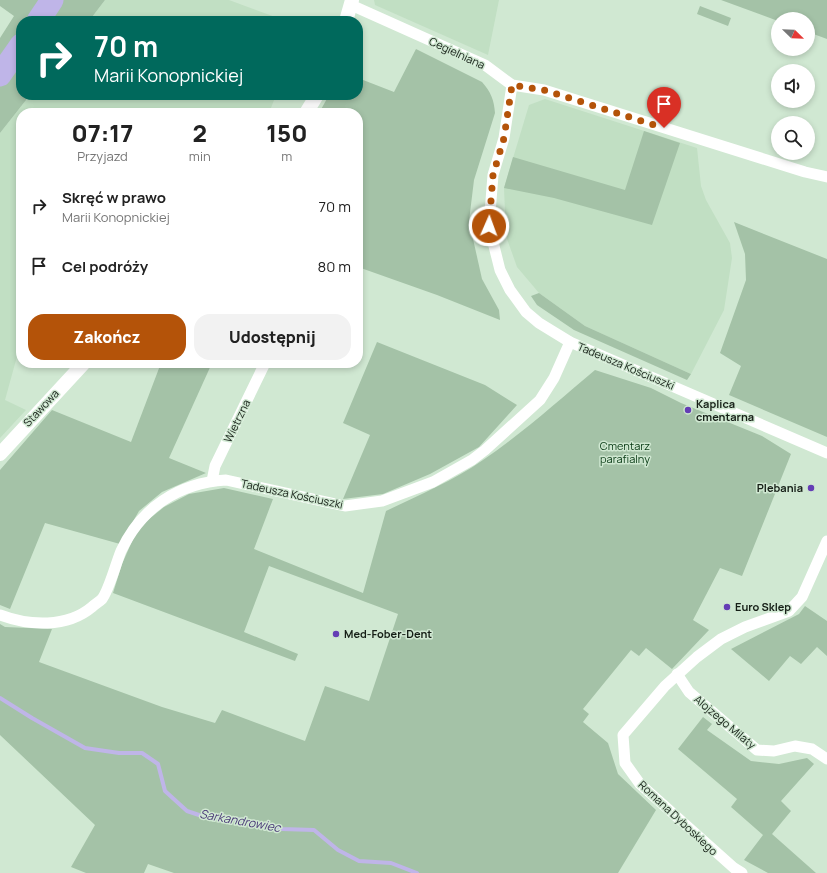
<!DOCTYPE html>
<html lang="pl">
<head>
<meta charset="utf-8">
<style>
  body { margin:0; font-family:Manrope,sans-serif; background:#f2f2f2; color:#222; height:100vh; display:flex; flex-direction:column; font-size:15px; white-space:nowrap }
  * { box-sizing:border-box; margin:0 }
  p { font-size:13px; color:#767676 }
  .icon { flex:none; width:22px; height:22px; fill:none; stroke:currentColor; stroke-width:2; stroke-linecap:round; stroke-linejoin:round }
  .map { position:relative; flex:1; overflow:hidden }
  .sheet { position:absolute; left:16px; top:108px; width:347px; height:260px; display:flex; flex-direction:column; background:#fff; border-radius:16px; box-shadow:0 2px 6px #0003 }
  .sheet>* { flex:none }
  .banner { position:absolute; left:16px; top:16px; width:347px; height:84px; border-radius:16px; box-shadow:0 2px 6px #0003; background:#00695c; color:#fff; overflow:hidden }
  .needle { width:26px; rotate:113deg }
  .tools { position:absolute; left:771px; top:12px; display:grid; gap:8px }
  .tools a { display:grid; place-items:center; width:44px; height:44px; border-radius:50%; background:#fff; box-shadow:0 2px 6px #0003; font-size:20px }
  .pin { position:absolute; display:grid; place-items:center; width:34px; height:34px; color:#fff; margin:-41px -17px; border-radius:50% 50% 50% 0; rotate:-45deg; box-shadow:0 0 4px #0007 }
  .pin .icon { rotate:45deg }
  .me { position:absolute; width:44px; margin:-22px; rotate:2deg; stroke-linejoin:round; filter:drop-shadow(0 0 3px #0008) }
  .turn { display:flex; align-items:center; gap:14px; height:84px; padding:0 12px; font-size:18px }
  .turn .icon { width:52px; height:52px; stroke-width:2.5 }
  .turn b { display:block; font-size:28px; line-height:34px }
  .eta { display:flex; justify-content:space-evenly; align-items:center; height:68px; text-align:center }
  .eta b { font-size:24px; font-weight:800; line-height:28px }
  .button { display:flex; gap:8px; margin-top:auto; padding:8px 12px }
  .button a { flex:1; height:46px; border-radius:16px; background:#b45309; color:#fff; font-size:16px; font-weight:800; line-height:46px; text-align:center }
  .button a+a { background:#f2f2f2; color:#222 }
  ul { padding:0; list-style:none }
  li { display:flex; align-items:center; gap:12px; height:60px; padding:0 12px }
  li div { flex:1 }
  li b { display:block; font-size:15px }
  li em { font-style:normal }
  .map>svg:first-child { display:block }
  .built { fill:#c1dfc3 }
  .green { fill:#a4c2a7 }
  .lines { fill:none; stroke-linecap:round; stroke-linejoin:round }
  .stream { stroke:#bfb5e8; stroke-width:4 }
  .river { stroke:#bfb5e8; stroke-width:23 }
  .minor { stroke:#fff; stroke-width:11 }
  .tertiary { stroke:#fff; stroke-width:14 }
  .route { stroke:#b45309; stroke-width:7; stroke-dasharray:0 12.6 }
  .poi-dot { fill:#643db5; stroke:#d0e8d2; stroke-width:1.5 }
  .labels { text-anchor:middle; stroke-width:3; stroke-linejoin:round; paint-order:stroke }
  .street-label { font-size:11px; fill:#151e16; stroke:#d0e8d2 }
  .poi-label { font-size:11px; font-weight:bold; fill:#151e16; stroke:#d0e8d2; text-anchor:start }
  .park-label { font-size:11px; fill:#083a14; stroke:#d0e8d2 }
  .water-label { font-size:12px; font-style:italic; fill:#4a3a78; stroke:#d0e8d2 }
</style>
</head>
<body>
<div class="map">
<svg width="827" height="873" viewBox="0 0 827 873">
  <rect width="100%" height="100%" fill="#d0e8d2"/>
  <g class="built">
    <polygon points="105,0 229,0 286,21 89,21"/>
    <polygon points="374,0 499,0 488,55 375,5"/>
    <polygon points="30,95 276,95 269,113 21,113 21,342 5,400 26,410 0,438 0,133"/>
    <polygon points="545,99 697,148 701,186 706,200 730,243 732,258 724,310 691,374 585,326 539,293 517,267 506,236 504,188 529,105"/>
  </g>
  <g class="green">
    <polygon points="0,0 105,0 89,21 21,21 21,95 30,95 0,133 0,38 14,16 0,6"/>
    <polygon points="721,0 827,0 827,39 808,32 808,19 778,19 778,21"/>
    <polygon points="700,6 731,18 728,26 697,14"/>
    <path d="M416 49 482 82C491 92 494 100 495 113L474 180 469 221 482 279 499 310 500 320 437 295 358 267V215L362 205 358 203V113H319L329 95H358V78L394 92Z"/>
    <polygon points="644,131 680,143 652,225 554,198 504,188 513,157 625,190"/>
    <polygon points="734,222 827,259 827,437 729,395 741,366 720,353 746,280 745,254"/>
    <polygon points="539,293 585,326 691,374 687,380 574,330 537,305 531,296"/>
    <polygon points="377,342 485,385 517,405 479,447 430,474 383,494 343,499 370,435 343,423"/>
    <polygon points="161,363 212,363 169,458 206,473 162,492 139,511 120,544 45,523 10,609 0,605 0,470 52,410 131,442"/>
    <path d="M595 370 651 388 681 403 762 436 791 454 742 576 720 568 693 620 709 630 672 669 646 648 639 656 631 650 583 709 589 714 583 722 608 743 618 774 656 810 618 873H174L148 864 144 873H86L71 867 95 825 0 735V624L5 627 52 629 39 662 162 707 215 723 222 710 305 741 325 686 369 701 398 614 269 566 244 632 298 654 295 661 113 593 122 564 138 528 164 507 189 494 224 488 273 499 254 549 363 593 386 511C419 495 453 481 483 460 523 433 559 400 595 370Z"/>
    <polygon points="805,606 827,621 827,656 817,647 801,664 790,656 769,681 731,649 799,614"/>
    <polygon points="703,717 712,724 707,730 751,761 779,764 807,758 814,764 781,801 791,811 772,834 816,873 768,873 744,860 763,835 731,807 737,799 678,749"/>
  </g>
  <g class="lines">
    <polyline class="stream" points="0,698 32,718 85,748 119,753 142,753 158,764 165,791 187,811 205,817 237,819 282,829 314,830 338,850 359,861 391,863 417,873"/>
    <g class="river">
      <polyline points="38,21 52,0"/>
      <polyline points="0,75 21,45"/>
    </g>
    <g class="minor">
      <polyline points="351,5 485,65 512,85 544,90 805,172 827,177"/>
      <polyline points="512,85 504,138 493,175 489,226 500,270 510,290 526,312 539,323 570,342 827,453"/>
      <polyline points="212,481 215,466 265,363"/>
      <path d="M0 615C29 626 67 628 92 607 95 604 99 602 102 599 109 590 116 563 121 551 141 508 178 483 226 480L345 506 382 501 433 482 472 460 485 450 540 400 554 378 570 342"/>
      <polyline points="677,674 689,692 757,750 774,751 795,746 812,749 827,759"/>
      <polyline points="742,873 734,868 640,784 625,763 623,735 665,686 697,657 721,639 745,627 789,611 802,597 827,541"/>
    </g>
    <g class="tertiary">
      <polyline points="346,21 352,0"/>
      <polyline points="306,113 317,95"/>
      <polyline points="0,454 84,363"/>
    </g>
  </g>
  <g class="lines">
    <polyline class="route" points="489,226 493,175 504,138 512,85 544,90 664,128"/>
  </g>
  <g class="poi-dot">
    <circle cx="688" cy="410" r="4"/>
    <circle cx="811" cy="488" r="4"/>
    <circle cx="727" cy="607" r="4"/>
    <circle cx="336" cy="634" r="4"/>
  </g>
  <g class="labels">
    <g class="street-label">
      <text transform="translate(457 53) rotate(25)" y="4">Cegielniana</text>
      <text transform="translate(626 366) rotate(23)" y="4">Tadeusza Kościuszki</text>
      <text transform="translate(41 408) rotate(-47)" y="4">Stawowa</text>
      <text transform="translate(237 421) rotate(-64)" y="4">Wietrzna</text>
      <text transform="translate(292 494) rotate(12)" y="4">Tadeusza Kościuszki</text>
      <text transform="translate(725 722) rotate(40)" y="4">Alojzego Milaty</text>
      <text transform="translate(678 818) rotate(43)" y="4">Romana Dyboskiego</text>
    </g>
    <g class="poi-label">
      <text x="696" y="408">Kaplica<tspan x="696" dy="13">cmentarna</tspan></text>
      <text x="803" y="492" text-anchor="end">Plebania</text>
      <text x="735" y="611">Euro Sklep</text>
      <text x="344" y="638">Med-Fober-Dent</text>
    </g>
    <g class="park-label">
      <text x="625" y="450">Cmentarz<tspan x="625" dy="13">parafialny</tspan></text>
    </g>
    <g class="water-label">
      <text transform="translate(240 821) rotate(10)" y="4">Sarkandrowiec</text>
    </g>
  </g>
</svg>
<div class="tools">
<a><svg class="needle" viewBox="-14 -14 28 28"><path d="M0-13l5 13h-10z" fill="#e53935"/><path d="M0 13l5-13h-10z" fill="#767676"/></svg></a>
<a><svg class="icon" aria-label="sound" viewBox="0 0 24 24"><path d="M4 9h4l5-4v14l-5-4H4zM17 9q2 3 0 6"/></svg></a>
<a><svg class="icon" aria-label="search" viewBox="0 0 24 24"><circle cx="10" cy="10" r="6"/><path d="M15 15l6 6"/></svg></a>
</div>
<div class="pin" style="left:664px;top:128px;background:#d93025"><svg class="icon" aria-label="arrive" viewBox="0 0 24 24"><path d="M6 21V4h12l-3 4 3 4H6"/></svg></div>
<svg class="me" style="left:489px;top:226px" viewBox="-20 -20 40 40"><circle r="17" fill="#b45309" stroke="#fff" stroke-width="3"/><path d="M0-11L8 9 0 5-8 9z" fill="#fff"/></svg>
<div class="banner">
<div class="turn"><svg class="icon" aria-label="right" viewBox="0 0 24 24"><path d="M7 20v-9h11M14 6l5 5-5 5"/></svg><div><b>70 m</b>Marii Konopnickiej</div></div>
</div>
<section class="sheet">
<div class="eta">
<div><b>07:17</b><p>Przyjazd</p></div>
<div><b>2</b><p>min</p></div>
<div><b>150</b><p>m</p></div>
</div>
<ul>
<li><svg class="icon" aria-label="right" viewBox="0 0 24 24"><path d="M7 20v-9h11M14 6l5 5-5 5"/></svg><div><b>Skręć w prawo</b><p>Marii Konopnickiej</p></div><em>70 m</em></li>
<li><svg class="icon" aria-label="arrive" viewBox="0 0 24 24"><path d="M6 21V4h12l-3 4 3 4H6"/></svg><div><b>Cel podróży</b></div><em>80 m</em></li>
</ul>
<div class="button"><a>Zakończ</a><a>Udostępnij</a></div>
</section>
</div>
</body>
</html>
